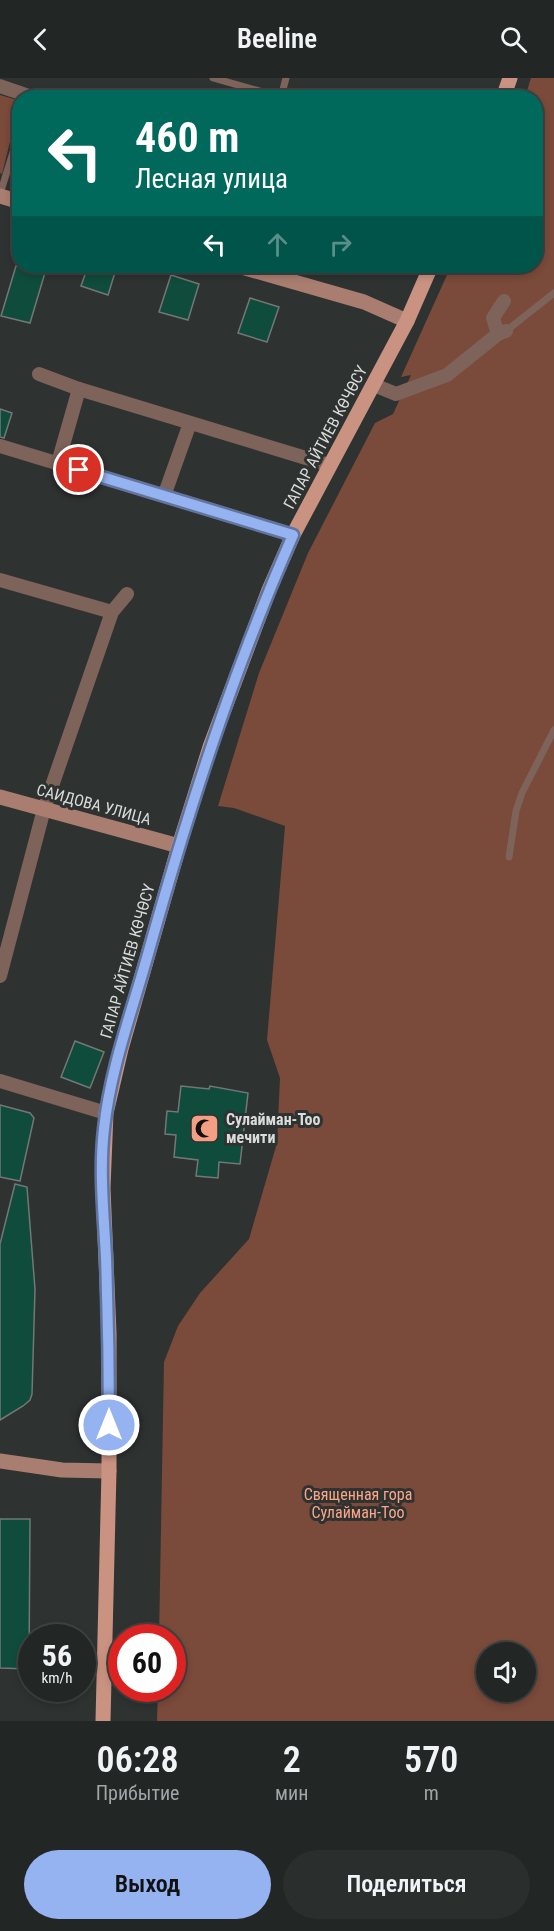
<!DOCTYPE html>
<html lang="ru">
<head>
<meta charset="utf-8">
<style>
  body { margin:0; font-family:"Roboto Condensed",sans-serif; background:#2a2e2d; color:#f1f3f6; height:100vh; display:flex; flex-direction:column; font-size:22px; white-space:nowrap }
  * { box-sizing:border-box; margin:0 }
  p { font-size:20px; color:#a2a5a7 }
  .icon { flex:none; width:33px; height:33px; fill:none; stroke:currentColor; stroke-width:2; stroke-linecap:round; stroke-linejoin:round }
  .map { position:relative; height:1643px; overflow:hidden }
  .panel { display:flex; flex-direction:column; background:#222625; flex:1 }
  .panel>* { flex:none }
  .guide { position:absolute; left:12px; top:12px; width:531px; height:183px; border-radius:24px; box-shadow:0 3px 9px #0003,0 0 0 2px #3f4342; background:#00695c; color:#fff; overflow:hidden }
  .controls { position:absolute; left:476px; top:1564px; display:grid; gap:12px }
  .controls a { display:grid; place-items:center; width:60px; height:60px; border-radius:50%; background:#222625; box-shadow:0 3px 9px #0003,0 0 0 2px #3f4342; font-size:30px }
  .speed { position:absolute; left:18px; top:1546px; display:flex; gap:12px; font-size:30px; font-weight:700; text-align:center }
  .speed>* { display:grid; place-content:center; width:78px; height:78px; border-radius:50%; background:#222625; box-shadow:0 3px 9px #0003,0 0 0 2px #3f4342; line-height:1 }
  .speed small { font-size:15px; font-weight:400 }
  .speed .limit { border:9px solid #d22; background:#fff; color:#111 }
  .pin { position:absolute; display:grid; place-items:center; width:51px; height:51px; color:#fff; margin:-26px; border:3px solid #fff; border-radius:50%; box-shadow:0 2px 6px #0007 }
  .me { position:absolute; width:66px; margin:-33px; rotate:0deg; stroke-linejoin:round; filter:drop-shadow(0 0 4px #0008) }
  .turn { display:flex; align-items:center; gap:21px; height:126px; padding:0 24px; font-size:27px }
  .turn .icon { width:78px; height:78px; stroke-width:2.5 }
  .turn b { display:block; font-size:42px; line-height:51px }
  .lanes { display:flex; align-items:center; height:57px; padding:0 24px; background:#0003; justify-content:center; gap:30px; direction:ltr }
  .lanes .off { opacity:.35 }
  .eta { display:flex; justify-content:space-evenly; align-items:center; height:102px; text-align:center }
  .eta b { font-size:36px; font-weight:600; line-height:42px }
  .primary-button { display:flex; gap:12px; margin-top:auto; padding:12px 24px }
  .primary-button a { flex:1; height:69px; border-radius:36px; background:#95b2f1; color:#111; font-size:24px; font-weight:600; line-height:69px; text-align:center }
  .primary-button a+a { background:#2a2e2d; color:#f1f3f6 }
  header { display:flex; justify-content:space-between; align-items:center; height:78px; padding:0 24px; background:#222625; font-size:27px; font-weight:600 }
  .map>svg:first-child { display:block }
  .green { fill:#7a4a3a; fill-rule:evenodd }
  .building { fill:#0f4c3c; stroke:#737776; stroke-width:1.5 }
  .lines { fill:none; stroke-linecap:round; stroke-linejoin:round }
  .lane { stroke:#7e635a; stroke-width:7 }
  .street { stroke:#7e635a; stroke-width:14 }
  .secondary { stroke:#a97e71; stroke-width:15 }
  .primary { stroke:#ca9381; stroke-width:15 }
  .route-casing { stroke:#61749d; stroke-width:15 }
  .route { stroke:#95b2f1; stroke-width:10 }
  .labels { text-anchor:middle; stroke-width:6; stroke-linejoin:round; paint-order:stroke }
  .street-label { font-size:16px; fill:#d9dcdb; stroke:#2e3231 }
  .poi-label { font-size:16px; font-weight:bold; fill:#d9dcdb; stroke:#2e3231; text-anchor:start }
  .park-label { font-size:16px; fill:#fda587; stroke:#2e3231 }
</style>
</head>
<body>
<header><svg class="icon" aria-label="back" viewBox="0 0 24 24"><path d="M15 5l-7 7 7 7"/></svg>Beeline<svg class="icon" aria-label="search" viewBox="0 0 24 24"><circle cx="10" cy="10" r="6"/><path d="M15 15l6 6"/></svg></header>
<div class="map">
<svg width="554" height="1643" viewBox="0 0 554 1643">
  <rect width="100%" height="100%" fill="#2e3231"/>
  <g class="green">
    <path d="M531 0H554V1643H157L158 1611H172V1560H159L164 1284 178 1248 200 1215 249 1161 277 1065 280 1000 267 962 285 748 234 730 218 728 259 595 308 475 375 345 393 336 411 297 401 299 451 188H536V20L525 19ZM486 1575H525V1614H486Z"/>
    <polygon points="0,17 20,23 2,96 0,95"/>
  </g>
  <g class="building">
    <polygon points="16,188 47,188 30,245 1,238"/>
    <polygon points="88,188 117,188 108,217 81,208"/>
    <polygon points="171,197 199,206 188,242 159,234"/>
    <polygon points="250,220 279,229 267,264 238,255"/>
    <polygon points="0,331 12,335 4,360 0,359"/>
    <polygon points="75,963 104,974 90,1010 61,999"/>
    <polygon points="181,1008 209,1011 210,1008 248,1015 240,1086 219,1084 218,1100 196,1098 198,1082 174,1079 176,1057 165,1056 166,1044 167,1033 178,1034"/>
    <polygon points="0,1027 30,1035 34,1040 20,1103 0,1099"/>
    <polygon points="15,1106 27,1109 35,1211 32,1316 30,1322 23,1328 0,1342 0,1166"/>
    <polygon points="0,1441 30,1441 29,1591 0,1590"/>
  </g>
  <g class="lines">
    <g class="lane">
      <polyline points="213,0 281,19 286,0"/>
      <polyline points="0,116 20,52"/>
      <polyline points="506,253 554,215"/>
      <polyline points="509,779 516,733 522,715 554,652"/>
    </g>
    <g class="street">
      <polyline points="0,8 35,20"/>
      <polyline points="498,256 493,240 504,223"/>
      <polyline points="39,296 79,311 329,387"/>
      <polyline points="374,307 396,316 447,297 498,256 506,253"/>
      <polyline points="0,368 293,457"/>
      <polyline points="58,385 79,311"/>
      <polyline points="164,418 190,345"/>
      <polyline points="0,502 112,534"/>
      <polyline points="0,898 44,731 112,534 127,516"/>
      <polyline points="0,1003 106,1035"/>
    </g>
    <g class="secondary">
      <polyline points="0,118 20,124"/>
      <polyline points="238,188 364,224 407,243"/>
      <polyline points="0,719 179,768"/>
      <polyline points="0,1383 62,1392 109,1393"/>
    </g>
    <g class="primary">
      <polyline points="503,20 510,0"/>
      <polyline points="103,1643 109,1393 109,1255 103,1110 106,1035 121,971 179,768 210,669 269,512 293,457 407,243 431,188"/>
    </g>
  </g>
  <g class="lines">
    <defs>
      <path id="route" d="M79 392 293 457C233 593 188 733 148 876 132 933 110 992 104 1051 99 1094 104 1138 106 1180 108 1236 109 1291 109 1347"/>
    </defs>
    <use href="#route" class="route-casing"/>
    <use href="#route" class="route"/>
  </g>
  <defs>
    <symbol id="mosque-square" viewBox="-11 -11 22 22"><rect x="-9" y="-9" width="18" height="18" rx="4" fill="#f39f83" stroke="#2e3231"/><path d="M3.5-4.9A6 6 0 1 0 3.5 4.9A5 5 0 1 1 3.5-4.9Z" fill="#111"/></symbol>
  </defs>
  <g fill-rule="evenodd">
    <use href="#mosque-square" x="188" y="1034" width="33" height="33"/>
  </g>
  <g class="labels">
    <g class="street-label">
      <text transform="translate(325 359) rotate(-62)" y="6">ГАПАР АЙТИЕВ КӨЧӨСҮ</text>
      <text transform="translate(94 726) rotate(15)" y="6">САИДОВА УЛИЦА</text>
      <text transform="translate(127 883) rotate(-74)" y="6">ГАПАР АЙТИЕВ КӨЧӨСҮ</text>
    </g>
    <g class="poi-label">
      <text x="226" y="1047">Сулайман-Тоо<tspan x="226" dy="18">мечити</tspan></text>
    </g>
    <g class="park-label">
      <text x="358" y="1422">Священная гора<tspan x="358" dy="18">Сулайман-Тоо</tspan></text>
    </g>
  </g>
</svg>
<div class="controls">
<a><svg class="icon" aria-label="sound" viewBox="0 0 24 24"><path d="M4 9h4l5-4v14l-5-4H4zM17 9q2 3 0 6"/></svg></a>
</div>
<div class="speed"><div>56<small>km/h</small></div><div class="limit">60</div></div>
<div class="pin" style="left:79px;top:392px;background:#d93025"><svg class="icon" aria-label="arrive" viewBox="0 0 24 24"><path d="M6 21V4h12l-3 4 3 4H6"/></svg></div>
<svg class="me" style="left:109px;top:1347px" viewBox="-20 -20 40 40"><circle r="17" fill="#95b2f1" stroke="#fff" stroke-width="3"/><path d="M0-11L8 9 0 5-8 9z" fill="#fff"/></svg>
<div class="guide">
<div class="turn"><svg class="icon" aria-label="left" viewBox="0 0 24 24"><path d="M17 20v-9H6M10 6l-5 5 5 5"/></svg><div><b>460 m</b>Лесная улица</div></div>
<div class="lanes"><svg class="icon" aria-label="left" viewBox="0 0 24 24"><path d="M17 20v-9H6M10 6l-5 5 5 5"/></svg><svg class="icon off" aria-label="ahead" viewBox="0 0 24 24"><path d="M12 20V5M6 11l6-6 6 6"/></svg><svg class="icon off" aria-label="right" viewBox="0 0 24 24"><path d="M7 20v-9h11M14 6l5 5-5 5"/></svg></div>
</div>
</div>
<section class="panel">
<div class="eta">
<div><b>06:28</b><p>Прибытие</p></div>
<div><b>2</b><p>мин</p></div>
<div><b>570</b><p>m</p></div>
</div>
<div class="primary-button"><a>Выход</a><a>Поделиться</a></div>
</section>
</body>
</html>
